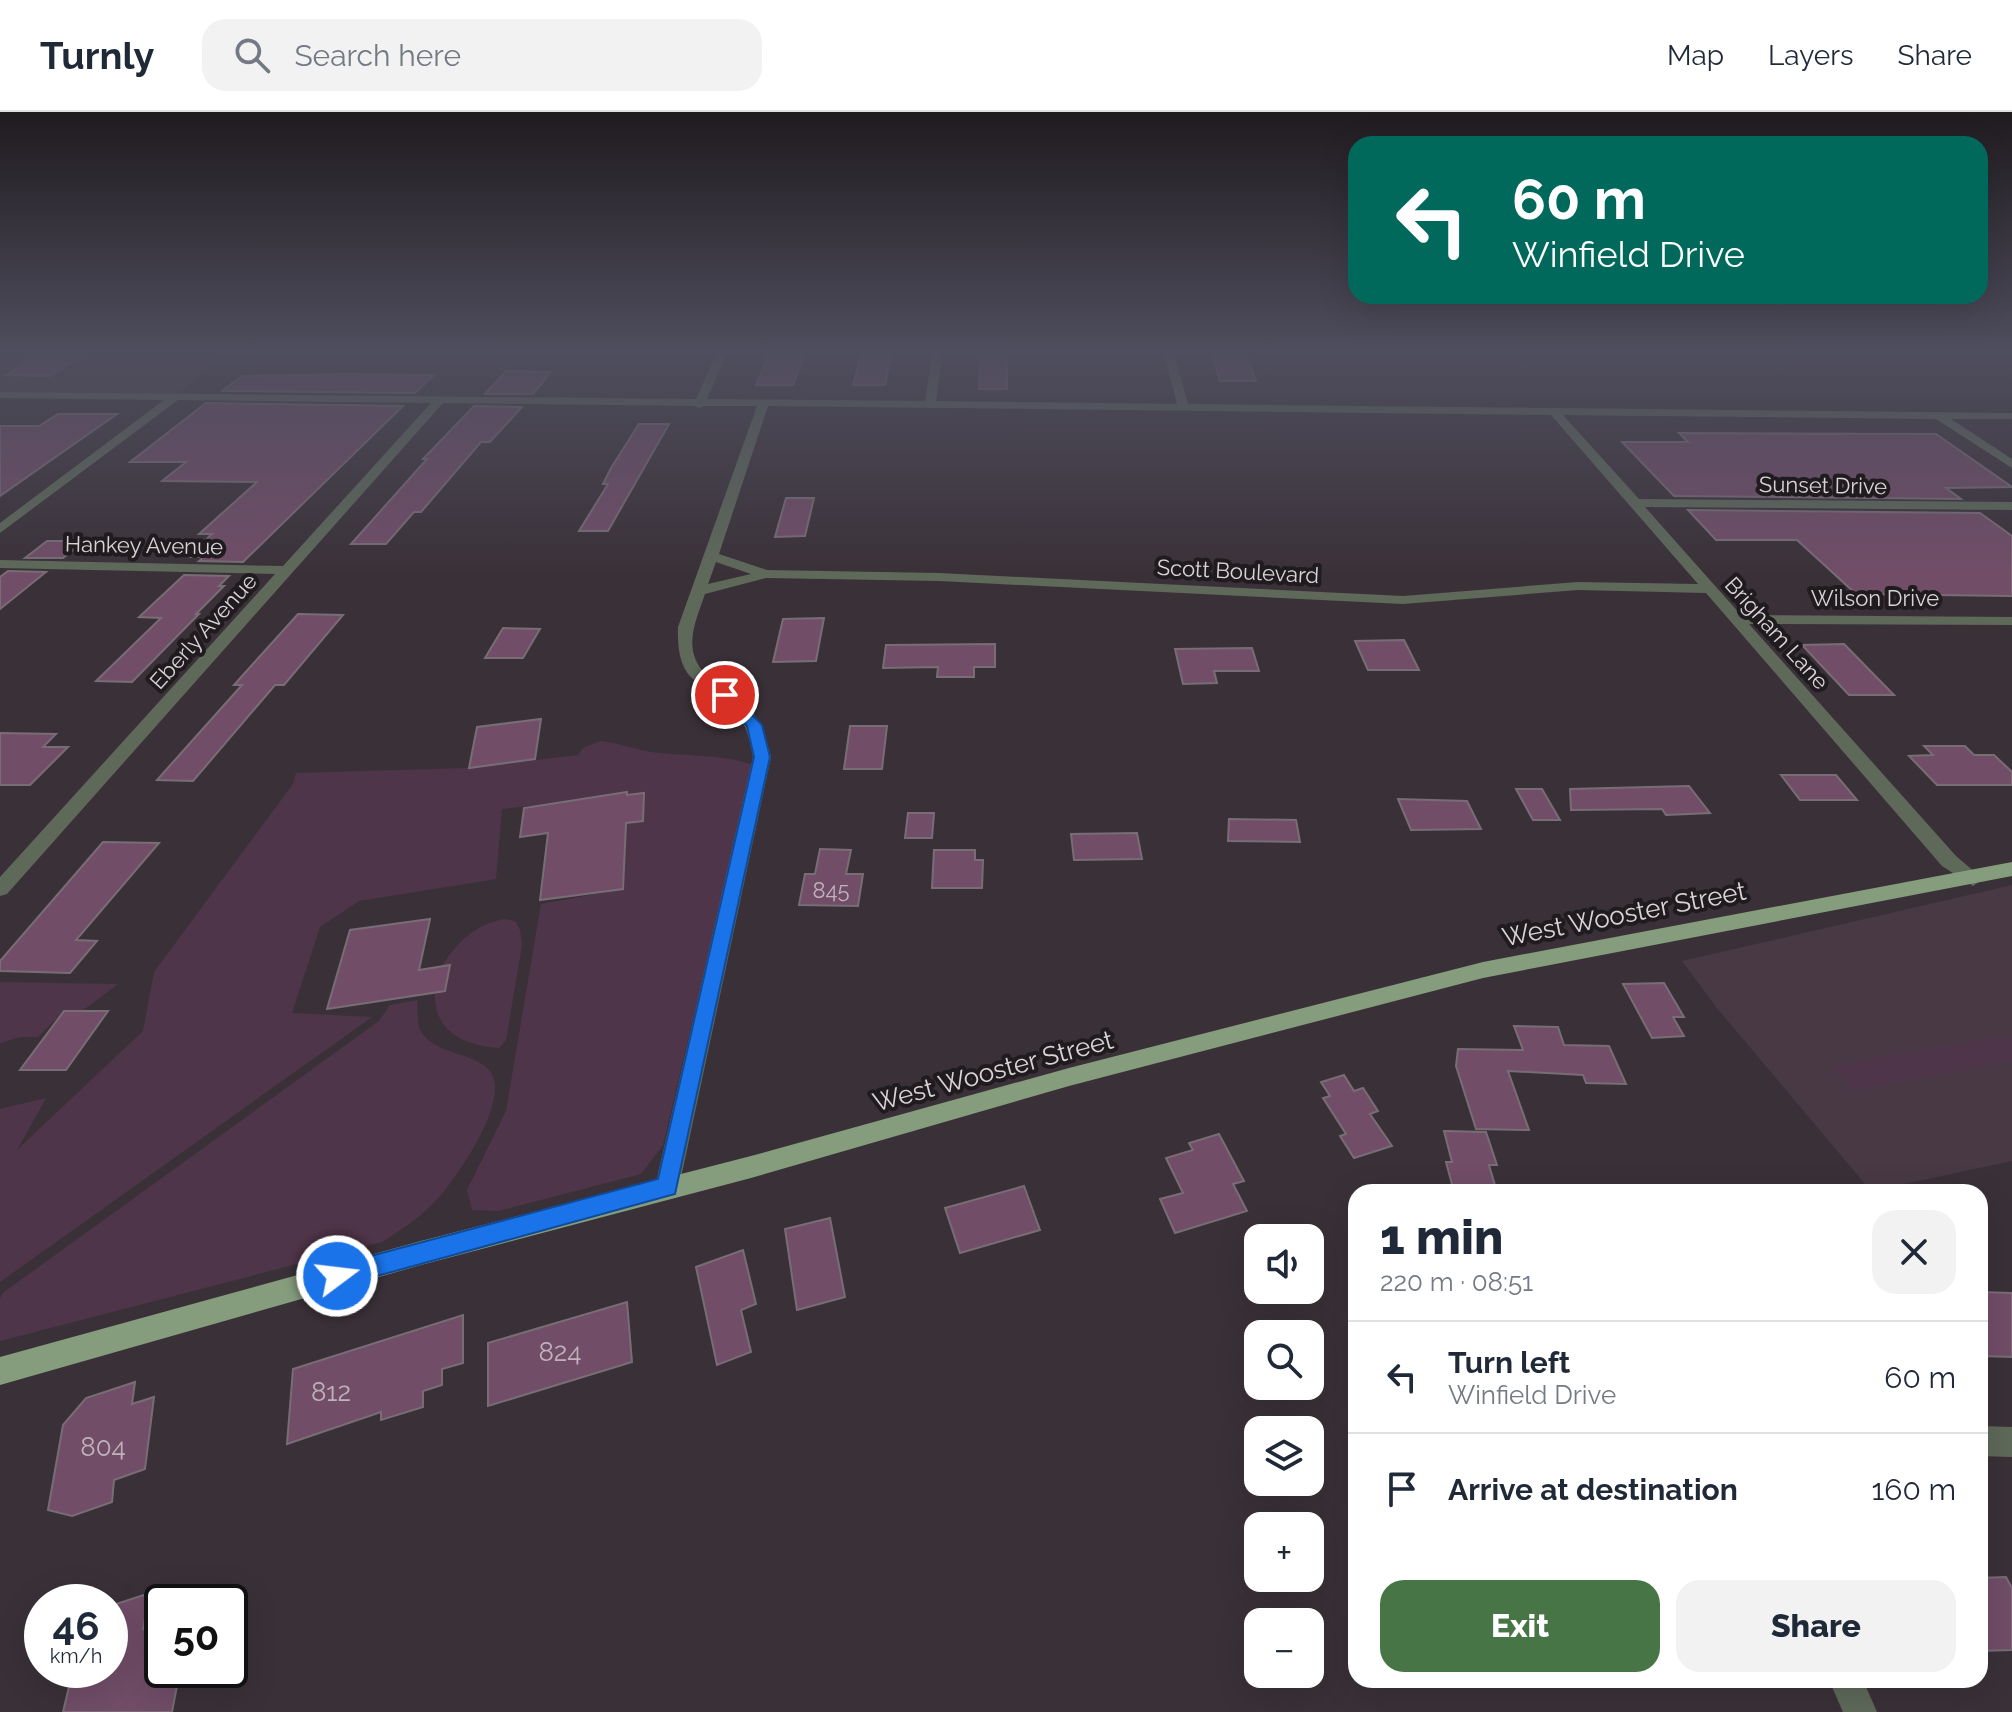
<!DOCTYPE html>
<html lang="en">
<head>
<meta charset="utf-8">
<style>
  body { margin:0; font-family:Raleway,sans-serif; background:#f2f2f3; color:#1f2937; height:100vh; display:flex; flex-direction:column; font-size:30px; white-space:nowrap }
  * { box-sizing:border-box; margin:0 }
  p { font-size:26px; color:#747a83 }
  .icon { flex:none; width:44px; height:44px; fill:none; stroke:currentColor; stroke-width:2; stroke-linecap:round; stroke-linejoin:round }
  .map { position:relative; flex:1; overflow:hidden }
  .side { position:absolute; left:1348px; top:1072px; width:640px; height:504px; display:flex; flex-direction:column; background:#fff; border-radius:24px; box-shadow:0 8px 32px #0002 }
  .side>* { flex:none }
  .banner { position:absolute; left:1348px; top:24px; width:640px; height:168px; border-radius:24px; box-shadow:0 8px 32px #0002; background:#00695c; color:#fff; overflow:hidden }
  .tools { position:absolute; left:1244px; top:1112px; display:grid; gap:16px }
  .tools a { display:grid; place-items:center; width:80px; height:80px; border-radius:16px; background:#fff; box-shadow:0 8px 32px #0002; font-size:40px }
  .speed { position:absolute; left:24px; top:1472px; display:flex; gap:16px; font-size:40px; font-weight:700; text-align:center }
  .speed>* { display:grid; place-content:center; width:104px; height:104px; border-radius:50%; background:#fff; box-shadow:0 8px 32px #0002; line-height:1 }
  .speed small { font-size:20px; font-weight:400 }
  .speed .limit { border:4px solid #111; border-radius:12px; background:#fff; color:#111 }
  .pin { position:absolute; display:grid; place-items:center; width:68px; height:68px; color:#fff; margin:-34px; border:4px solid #fff; border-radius:50%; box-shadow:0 2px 8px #0007 }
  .me { position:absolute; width:88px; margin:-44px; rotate:75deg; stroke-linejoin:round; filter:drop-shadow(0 0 6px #0008) }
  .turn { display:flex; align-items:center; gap:28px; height:168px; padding:0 32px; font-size:36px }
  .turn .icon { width:104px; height:104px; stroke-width:2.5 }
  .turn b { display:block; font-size:56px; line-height:68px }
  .round { display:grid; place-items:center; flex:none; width:84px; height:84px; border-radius:24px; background:#f2f2f3 }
  .summary { display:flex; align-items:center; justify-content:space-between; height:136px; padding:0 32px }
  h1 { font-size:48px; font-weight:800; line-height:60px }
  .button { display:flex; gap:16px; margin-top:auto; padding:16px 32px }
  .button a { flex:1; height:92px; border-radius:24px; background:#487545; color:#fff; font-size:32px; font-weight:800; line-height:92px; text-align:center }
  .button a+a { background:#f2f2f3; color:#1f2937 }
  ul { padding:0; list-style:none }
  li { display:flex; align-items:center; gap:24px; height:112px; padding:0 32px; border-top:2px solid #e0e1e3 }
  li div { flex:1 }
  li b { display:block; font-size:30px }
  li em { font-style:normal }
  header { display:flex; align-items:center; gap:48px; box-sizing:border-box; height:112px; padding:0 40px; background:#fff; border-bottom:2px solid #e0e1e3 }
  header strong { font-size:38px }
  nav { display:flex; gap:44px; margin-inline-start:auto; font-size:28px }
  .search { width:560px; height:72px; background:#f2f2f3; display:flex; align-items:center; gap:20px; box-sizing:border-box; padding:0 28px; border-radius:24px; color:#747a83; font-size:30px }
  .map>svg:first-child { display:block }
  .built { fill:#483944 }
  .green { fill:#4f3549 }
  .building { fill:#714d68; stroke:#786d75; stroke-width:2 }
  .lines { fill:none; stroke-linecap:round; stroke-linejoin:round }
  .minor { fill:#5e695a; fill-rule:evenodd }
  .major { fill:#859d7d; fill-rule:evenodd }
  .route { fill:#1a73e8; stroke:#114b97; stroke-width:2 }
  .labels { text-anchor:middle; stroke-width:8; stroke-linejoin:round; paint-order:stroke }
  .far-street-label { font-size:22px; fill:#d9d3d7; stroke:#1f1b1e }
  .number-label { font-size:22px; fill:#bfb2bb }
  .street-label { font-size:26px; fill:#d9d3d7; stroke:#1f1b1e }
  .near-number-label { font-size:26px; fill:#bfb2bb }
</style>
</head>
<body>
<header>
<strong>Turnly</strong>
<div class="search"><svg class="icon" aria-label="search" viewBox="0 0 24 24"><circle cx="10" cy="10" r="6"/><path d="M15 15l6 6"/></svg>Search here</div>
<nav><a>Map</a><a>Layers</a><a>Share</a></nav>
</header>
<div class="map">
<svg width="2012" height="1600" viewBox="0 0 2012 1600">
  <rect width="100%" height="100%" fill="#3a3138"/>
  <g class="built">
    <polygon points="0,238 226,238 174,286 0,283"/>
    <polygon points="2012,773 2012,1049 1871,1079 1716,895 1682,849"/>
  </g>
  <g class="green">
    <path d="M601 629C619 631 634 637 651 640 686 645 719 641 753 653L663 1033 641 1062 498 1099 472 1098 467 1078 506 999 541 792 623 777 626 711 643 709 644 681 627 683 626 680 589 685 588 688 502 697 496 767 359 789 320 815 292 901 372 905 0 1170V997L46 986 17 1038 143 919 154 860 293 672 296 661 469 656 578 643 583 636Z"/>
    <path d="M504 807 515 809 520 818 522 833 506 928 499 936C465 934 433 919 435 881L445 879 450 854H442C457 830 475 813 504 807Z"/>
    <polygon points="0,870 118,872 82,899 64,899 38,925 20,925 0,931"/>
    <path d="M417 888C418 896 417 911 420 918 434 943 471 939 489 958 512 984 462 1057 444 1079 428 1100 404 1116 382 1130L0 1229V1186L4 1180 379 909 390 893Z"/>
    <polygon points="2009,924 2012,929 2012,948 1854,978 1832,954"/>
  </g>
  <g class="building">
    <polygon points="48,238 91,238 50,264 6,263"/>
    <polygon points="771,238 806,238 793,273 756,273"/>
    <polygon points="862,238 892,238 885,273 853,273"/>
    <polygon points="1211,238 1245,238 1256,269 1220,269"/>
    <polygon points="980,244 1007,244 1007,277 979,277"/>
    <polygon points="506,259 551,260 533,282 485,282"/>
    <polygon points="346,262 434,263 415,281 222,279 242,264"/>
    <polygon points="206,291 403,294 243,450 199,449 204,445 187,445 212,422 199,422 257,370 162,369 186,350 130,350"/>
    <polygon points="474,294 522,295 490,330 481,330 421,400 414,400 386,432 351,432 427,347 423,347"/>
    <polygon points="58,302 117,302 0,384 0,314 39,314"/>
    <polygon points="639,312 669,312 608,419 579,419 608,372 603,372 611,356"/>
    <polygon points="1679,321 1936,322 2012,375 1946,376 1961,387 1674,384 1622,330 1688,330"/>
    <polygon points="786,386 814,386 805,424 775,425"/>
    <polygon points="1688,398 1980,401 2012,424 2012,484 1856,482 1797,428 1716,428"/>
    <polygon points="47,429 85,429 63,446 25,446"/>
    <polygon points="8,459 46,460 0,497 0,465"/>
    <polygon points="184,463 229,464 219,474 224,474 196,502 199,502 132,570 96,569 161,506 139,505"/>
    <polygon points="298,502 343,503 284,573 275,573 193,669 157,668 242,573 234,573"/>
    <polygon points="824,506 816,549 773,550 783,507"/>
    <polygon points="503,516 540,517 523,546 485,546"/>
    <polygon points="1404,528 1419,558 1368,558 1355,529"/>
    <polygon points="995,532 995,555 974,555 974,565 937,565 938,555 883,556 886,533"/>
    <polygon points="1844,532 1894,583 1849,583 1802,533"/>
    <polygon points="1252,536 1259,559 1214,559 1217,571 1183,572 1175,537"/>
    <polygon points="541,607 535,647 469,656 477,615"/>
    <polygon points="850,614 887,614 882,657 844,657"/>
    <polygon points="0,621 56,622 43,635 68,635 30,673 0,673"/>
    <polygon points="1924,634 1965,634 1974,643 1994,643 2012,660 2012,673 1937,673 1909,644 1933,643"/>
    <polygon points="1781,663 1836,663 1857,688 1800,688"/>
    <polygon points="1689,674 1710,701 1666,703 1662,697 1571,698 1570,677"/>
    <polygon points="1516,677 1542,677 1560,708 1533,708"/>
    <polygon points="627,680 627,683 644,681 643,709 626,711 623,777 540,788 548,721 520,725 524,696"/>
    <polygon points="1398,687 1467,689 1481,717 1411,718"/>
    <polygon points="908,701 934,701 932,726 905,726"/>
    <polygon points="1229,707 1296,708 1300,730 1228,729"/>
    <polygon points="1137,721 1142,747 1074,748 1071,722"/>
    <polygon points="103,730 159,731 76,828 97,829 70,861 0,859 0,849"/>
    <polygon points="820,737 851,738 846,762 863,762 858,794 799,793 805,762 815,762"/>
    <polygon points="934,738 975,738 975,748 983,748 982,776 932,776"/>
    <polygon points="430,807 419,858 450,853 445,879 327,897 350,818"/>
    <polygon points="1664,871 1684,905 1673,905 1684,924 1652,926 1623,872"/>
    <polygon points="64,899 108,899 66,958 20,958"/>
    <polygon points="1514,914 1558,915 1564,933 1609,934 1626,972 1586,971 1583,963 1508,959 1529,1018 1476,1017 1456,954 1458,937 1523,938"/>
    <polygon points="1344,963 1354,979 1363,976 1378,999 1370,1002 1392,1034 1354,1046 1340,1024 1346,1022 1323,986 1330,984 1321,970"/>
    <polygon points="1444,1019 1486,1020 1497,1053 1489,1053 1497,1080 1454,1080 1446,1050 1452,1050"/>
    <polygon points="1219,1022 1244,1069 1233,1072 1247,1099 1175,1121 1160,1087 1183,1081 1166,1046 1193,1038 1189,1031"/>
    <polygon points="1024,1074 1040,1118 960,1141 945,1096"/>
    <polygon points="830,1106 845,1185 797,1198 785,1117"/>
    <polygon points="743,1138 756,1192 741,1198 751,1240 717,1253 696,1155"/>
    <polygon points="1980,1180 2012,1181 2012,1245 1980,1244"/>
    <polygon points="627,1190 632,1250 488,1294 488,1231"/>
    <polygon points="463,1203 463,1251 442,1257 442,1273 423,1279 423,1295 381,1308 381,1300 287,1332 293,1257"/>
    <polygon points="135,1270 132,1292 154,1285 145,1357 114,1368 112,1390 72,1404 48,1398 63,1313 86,1286"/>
    <polygon points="2006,1465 2012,1476 2012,1538 1980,1539 1980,1466"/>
    <polygon points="150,1481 143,1517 162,1511 162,1558 180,1558 172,1600 63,1600 73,1558 110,1558 110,1494"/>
  </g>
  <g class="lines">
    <g class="minor">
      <path d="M718 238H728L707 287 925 289 933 238H943L936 289 1177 292 1163 238H1173L1188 292 2012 301V307H1951L2012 347V356L1936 307 1563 303 1639 387 2012 390V398L1645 395 1741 503 2012 505V513L1749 512 1956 744 1983 767 1973 774 1942 754 1706 481 1578 478 1403 492 939 469 766 466 705 482C699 500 688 523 694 543 701 568 730 577 747 594 761 609 766 626 771 645L679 1075 676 1083 667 1086 658 1083 655 1075 753 645C750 630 748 616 738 604 706 566 676 579 678 515L757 294H704L699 296 694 294 443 291 7 782 0 784V765L275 462 0 456V448L283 454 431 291 178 288 0 421V411L164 288 0 286V280L696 287ZM768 294 1551 303 1698 472 1578 470 1403 484 939 461 767 458 719 442ZM716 450 751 462 708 472Z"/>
      <polygon points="1980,1314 2012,1315 2012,1345 1980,1344"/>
      <polygon points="1829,1568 1863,1568 1877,1600 1843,1600"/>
    </g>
    <polygon class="major" points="2012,750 2012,764 1483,866 1069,974 751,1066 421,1153 0,1273 0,1245 421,1129 751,1044 1069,956 1483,850"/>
  </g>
  <linearGradient id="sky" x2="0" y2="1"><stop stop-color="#201b1f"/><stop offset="0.52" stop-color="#4f4e5e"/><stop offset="1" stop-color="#4f4e5e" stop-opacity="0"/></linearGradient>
  <rect width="2012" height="462" fill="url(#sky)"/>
  <polygon class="route" points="725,579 730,580 762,613 770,645 675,1082 337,1175 329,1172 325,1164 329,1156 337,1153 658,1067 754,645 747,614 718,583"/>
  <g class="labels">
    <g class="far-street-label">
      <text transform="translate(1823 373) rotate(1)" y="8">Sunset Drive</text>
      <text transform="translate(144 433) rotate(1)" y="8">Hankey Avenue</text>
      <text transform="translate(1238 459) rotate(3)" y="8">Scott Boulevard</text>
      <text x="1875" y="494">Wilson Drive</text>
      <text transform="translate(203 519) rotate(-48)" y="8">Eberly Avenue</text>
      <text transform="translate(1777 521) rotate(48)" y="8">Brigham Lane</text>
    </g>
    <g class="number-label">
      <text x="831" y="786">845</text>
    </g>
    <g class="street-label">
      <text transform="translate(1624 802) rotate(-11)" y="9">West Wooster Street</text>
      <text transform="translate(993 959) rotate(-15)" y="9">West Wooster Street</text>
    </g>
    <g class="near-number-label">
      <text x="560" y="1249">824</text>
      <text x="331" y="1289">812</text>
      <text x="103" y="1344">804</text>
    </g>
  </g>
</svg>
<div class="tools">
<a><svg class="icon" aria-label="sound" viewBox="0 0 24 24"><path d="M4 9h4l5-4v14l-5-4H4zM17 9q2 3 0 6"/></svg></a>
<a><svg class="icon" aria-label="search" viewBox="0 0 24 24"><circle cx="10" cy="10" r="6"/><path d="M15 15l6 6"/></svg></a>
<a><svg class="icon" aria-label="layers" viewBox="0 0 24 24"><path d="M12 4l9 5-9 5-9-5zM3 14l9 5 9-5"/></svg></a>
<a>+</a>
<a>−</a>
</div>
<div class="speed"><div>46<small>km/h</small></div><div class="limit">50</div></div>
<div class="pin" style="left:725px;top:583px;background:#d93025"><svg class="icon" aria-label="arrive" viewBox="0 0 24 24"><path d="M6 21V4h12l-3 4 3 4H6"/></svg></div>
<svg class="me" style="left:337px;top:1164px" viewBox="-20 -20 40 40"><circle r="17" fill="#1a73e8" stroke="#fff" stroke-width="3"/><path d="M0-11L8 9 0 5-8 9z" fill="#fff"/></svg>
<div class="banner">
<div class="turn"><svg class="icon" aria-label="left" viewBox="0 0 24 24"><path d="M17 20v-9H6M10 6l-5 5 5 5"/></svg><div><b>60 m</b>Winfield Drive</div></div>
</div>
<section class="side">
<div class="summary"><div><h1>1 min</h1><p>220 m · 08:51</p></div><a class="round"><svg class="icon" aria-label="close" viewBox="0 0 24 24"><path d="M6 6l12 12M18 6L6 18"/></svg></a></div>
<ul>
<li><svg class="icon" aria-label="left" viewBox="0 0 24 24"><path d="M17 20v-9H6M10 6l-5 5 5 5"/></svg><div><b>Turn left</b><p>Winfield Drive</p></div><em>60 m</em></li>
<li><svg class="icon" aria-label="arrive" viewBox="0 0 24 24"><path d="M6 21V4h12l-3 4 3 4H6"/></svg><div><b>Arrive at destination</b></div><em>160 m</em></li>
</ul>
<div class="button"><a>Exit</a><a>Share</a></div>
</section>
</div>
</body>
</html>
